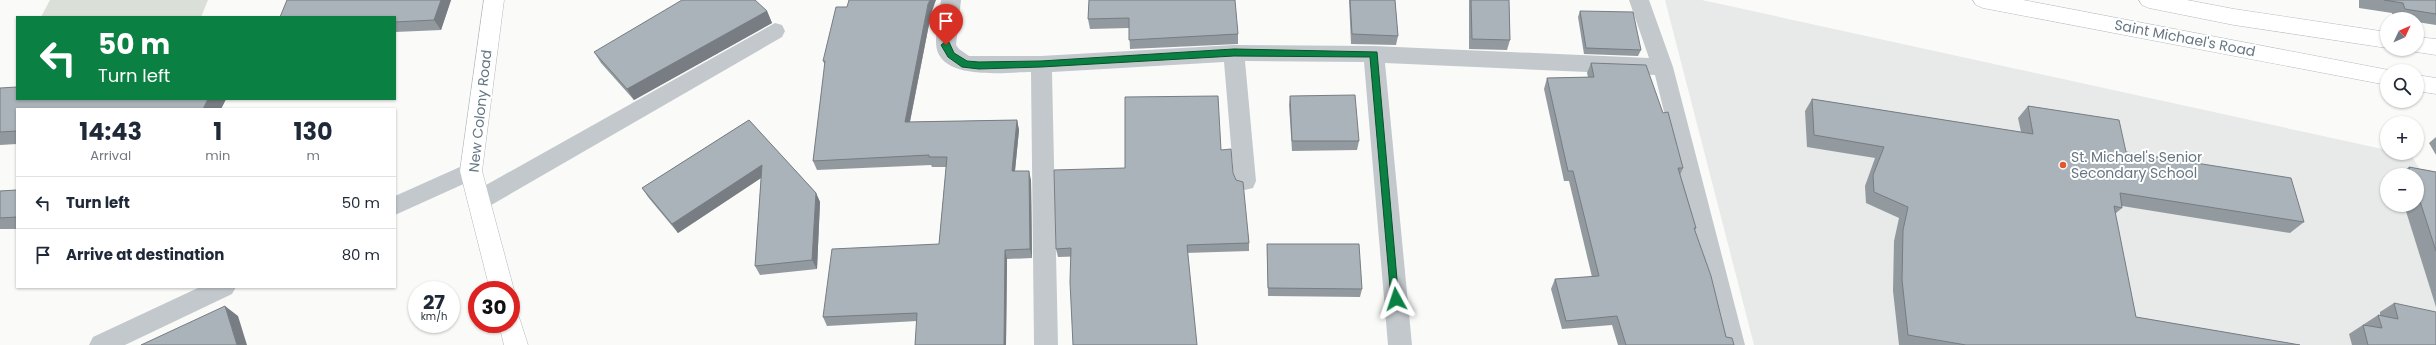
<!DOCTYPE html>
<html lang="en">
<head>
<meta charset="utf-8">
<style>
  body { margin:0; font-family:Poppins,sans-serif; background:#f6f6f7; color:#1f2937; height:100vh; display:flex; flex-direction:column; font-size:15px; white-space:nowrap }
  * { box-sizing:border-box; margin:0 }
  p { font-size:13px; color:#747a83 }
  .icon { flex:none; width:22px; height:22px; fill:none; stroke:currentColor; stroke-width:2; stroke-linecap:round; stroke-linejoin:round }
  .map { position:relative; flex:1; overflow:hidden }
  .sheet { position:absolute; left:16px; top:108px; width:380px; height:180px; display:flex; flex-direction:column; background:#fff; border-radius:0px; box-shadow:0 1px 3px #0004 }
  .sheet>* { flex:none }
  .banner { position:absolute; left:16px; top:16px; width:380px; height:84px; border-radius:0px; box-shadow:0 1px 3px #0004; background:#0b8043; color:#fff; overflow:hidden }
  .needle { width:26px; rotate:46deg }
  .fabs { position:absolute; left:2380px; top:12px; display:grid; gap:8px }
  .fabs a { display:grid; place-items:center; width:44px; height:44px; border-radius:50%; background:#fff; box-shadow:0 1px 3px #0004; font-size:20px }
  .speed { position:absolute; left:408px; top:281px; display:flex; gap:8px; font-size:20px; font-weight:700; text-align:center }
  .speed>* { display:grid; place-content:center; width:52px; height:52px; border-radius:50%; background:#fff; box-shadow:0 1px 3px #0004; line-height:1 }
  .speed small { font-size:10px; font-weight:400 }
  .speed .limit { border:6px solid #d22; background:#fff; color:#111 }
  .pin { position:absolute; display:grid; place-items:center; width:34px; height:34px; color:#fff; margin:-41px -17px; border-radius:50% 50% 50% 0; rotate:-45deg; box-shadow:0 0 4px #0007 }
  .pin .icon { rotate:45deg }
  .me { position:absolute; width:44px; margin:-22px; rotate:355deg; stroke-linejoin:round; filter:drop-shadow(0 0 3px #0008) }
  .turn { display:flex; align-items:center; gap:14px; height:84px; padding:0 16px; font-size:18px }
  .turn .icon { width:52px; height:52px; stroke-width:2.5 }
  .turn b { display:block; font-size:28px; line-height:34px }
  .eta { display:flex; justify-content:space-evenly; align-items:center; height:68px; text-align:center }
  .eta b { font-size:24px; font-weight:700; line-height:28px }
  ul { padding:0; list-style:none }
  li { display:flex; align-items:center; gap:12px; height:52px; padding:0 16px; border-top:1px solid #e0e1e3 }
  li div { flex:1 }
  li b { display:block; font-size:15px }
  li em { font-style:normal }
  .map>svg:first-child { display:block }
  .built { fill:#e8e9e9; fill-rule:evenodd }
  .green { fill:#dadfd7 }
  .lines { fill:none; stroke-linecap:round; stroke-linejoin:round }
  .secondary-casing { stroke:#b3babf; stroke-width:1 }
  .street { fill:#c3c8cc; fill-rule:evenodd }
  .secondary { fill:#fff; fill-rule:evenodd }
  .wall { fill:#929a9f }
  .shaded-wall { fill:#777d82 }
  .building { fill:#aab3b9; stroke:#777d82 }
  .route { fill:#0b8043; stroke:#07532c }
  .poi-dot { fill:#e4572e; stroke:#fff; stroke-width:1.5 }
  .labels { text-anchor:middle; stroke-width:4; stroke-linejoin:round; paint-order:stroke }
  .street-label { font-size:14px; fill:#657683; stroke:#fff }
  .poi-label { font-size:14px; fill:#657683; stroke:#fff; text-anchor:start }
</style>
</head>
<body>
<div class="map">
<svg width="2436" height="345" viewBox="0 0 2436 345">
  <rect width="100%" height="100%" fill="#fafaf8"/>
  <path class="built" d="M1665 0H1702L2387 150V153L2411 155 2436 195V345H1754ZM2387 175H2417V205H2387Z"/>
  <polygon class="green" points="50,0 208,0 201,17 41,17"/>
  <g class="lines">
    <defs>
      <g id="secondary">
        <polygon points="484,0 504,0 482,171 514,290 511,296 511,290 490,290 460,171"/>
        <polygon points="1973,0 2023,0 2394,71 2387,71 2387,85 1983,8 1976,5"/>
        <polygon points="2139,0 2187,0 2234,9 2387,32 2387,48 2234,25 2149,8 2142,5"/>
        <polygon points="2417,37 2436,39 2436,55 2410,51 2409,49 2417,49"/>
        <polygon points="2417,75 2436,78 2436,94 2417,91"/>
        <polygon points="511,313 519,317 528,345 504,345 499,324 511,324"/>
      </g>
    </defs>
    <use href="#secondary" class="secondary-casing"/>
    <g class="street">
      <path d="M941 0H961L956 45 959 49 969 56H1041L1234 45 1374 46 1649 58 1629 0H1649L1673 67 1745 345H1721L1655 75 1385 63 1412 345H1388L1364 62 1245 61 1256 181 1253 188 1245 190 1237 188 1234 181 1224 62 1052 72 1058 345H1034L1031 72C1006 72 937 82 936 43 936 29 939 14 941 0Z"/>
      <polygon points="775,23 782,25 785,31 782,37 486,208 478,210 470,208 467,201 470,194"/>
      <polygon points="471,162 479,165 482,171 479,177 395,215 395,196"/>
      <polygon points="200,287 236,287 232,294 125,345 89,345 93,337"/>
    </g>
    <use href="#secondary" class="secondary"/>
  </g>
  <g class="wall">
    <polygon points="451,0 441,30 395,32 395,17"/>
    <polygon points="1089,0 1238,34 1238,44 1130,49 1129,28 1090,29 1088,19"/>
    <polygon points="1349,0 1395,0 1398,36 1396,45 1351,44"/>
    <polygon points="1469,0 1509,0 1510,40 1507,50 1469,49"/>
    <polygon points="2359,0 2436,0 2436,25 2417,22 2417,19 2394,19 2392,13 2359,8"/>
    <polygon points="767,11 772,23 634,100 601,63 594,52"/>
    <polygon points="1580,11 1641,50 1638,56 1584,54 1578,17"/>
    <polygon points="931,14 910,122 1017,120 1019,130 1015,171 1031,180 1032,258 1007,259 1006,345 915,345 917,321 827,326 823,317 939,244 946,167 932,167 931,165 817,170 813,161 825,65 823,61"/>
    <polygon points="1591,63 1663,113 1683,168 1680,175 1696,228 1695,230 1726,337 1734,345 1618,345 1612,325 1562,329 1551,289 1555,279 1592,277 1569,181 1564,181 1544,89 1547,78 1588,77 1587,73"/>
    <polygon points="0,88 17,99 226,99 221,109 17,109 17,144 0,145"/>
    <polygon points="1290,96 1359,141 1357,150 1292,151 1289,105"/>
    <polygon points="1812,99 2021,132 2018,118 2028,106 2126,152 2304,222 2290,233 2122,206 2122,208 2115,214 2136,317 2300,345 1899,345 1893,291 1894,241 1899,218 1866,203 1865,186 1875,158 1807,147 1805,111"/>
    <polygon points="749,120 816,193 820,202 817,269 760,275 755,266 761,178 678,233 648,197 642,188"/>
    <polygon points="2436,137 2436,155 2429,143"/>
    <polygon points="1221,150 1233,173 1249,243 1249,251 1058,257 1056,249 1125,168"/>
    <polygon points="2409,167 2436,172 2436,307 2404,205 2417,205 2417,175 2398,175"/>
    <polygon points="17,190 17,229 0,229 0,191"/>
    <polygon points="1267,244 1362,289 1360,297 1268,296 1267,252"/>
    <polygon points="2394,303 2436,345 2352,345 2349,334 2378,315 2380,316 2380,312"/>
  </g>
  <g class="shaded-wall">
    <polygon points="441,0 451,0 441,30 434,20"/>
    <polygon points="930,0 936,0 931,14 908,131 905,122 928,4"/>
    <polygon points="767,11 772,23 634,100 627,89"/>
    <polygon points="208,99 226,99 221,109 203,109"/>
    <polygon points="1017,120 1019,130 1014,180 1012,171"/>
    <polygon points="762,165 767,174 678,233 672,224"/>
    <polygon points="1029,171 1031,180 1032,258 1030,249"/>
    <polygon points="816,193 820,202 817,269 812,260"/>
    <polygon points="1005,250 1007,259 1006,345 1004,345"/>
    <polygon points="225,306 238,316 247,345 237,345"/>
  </g>
  <g class="building">
    <polygon points="287,0 441,0 434,20 395,22 395,17 280,17"/>
    <polygon points="682,0 755,0 767,11 627,89 594,52"/>
    <polygon points="849,0 930,0 928,4 905,122 1017,120 1012,171 1029,171 1030,249 1005,250 1004,345 915,345 917,313 823,317 832,249 939,244 947,157 929,157 929,155 813,161 825,61 823,61 836,7 847,7"/>
    <polygon points="1089,0 1235,0 1238,34 1129,40 1129,18 1088,19"/>
    <polygon points="1350,0 1395,0 1398,36 1352,34"/>
    <polygon points="1471,0 1509,0 1510,40 1472,39"/>
    <polygon points="2384,0 2436,0 2436,14 2405,9 2403,3"/>
    <polygon points="1580,11 1633,12 1641,50 1586,48"/>
    <polygon points="1591,63 1646,65 1663,113 1668,112 1683,168 1678,168 1696,228 1694,228 1711,276 1726,337 1732,338 1734,345 1626,345 1617,316 1566,321 1555,279 1599,276 1573,171 1568,171 1547,78 1594,77"/>
    <polygon points="17,87 17,99 208,99 203,109 17,109 17,131 0,132 0,88"/>
    <polygon points="1355,95 1359,141 1292,141 1290,96"/>
    <polygon points="1218,96 1221,150 1231,149 1233,173 1236,180 1243,182 1249,243 1187,245 1197,345 1073,345 1070,282 1071,248 1056,249 1054,170 1125,168 1125,97"/>
    <polygon points="1812,99 2033,134 2028,106 2119,120 2126,152 2291,178 2304,222 2120,193 2122,208 2114,206 2136,317 2300,345 1966,345 1908,335 1902,280 1903,230 1908,207 1874,192 1873,175 1884,147 1814,135"/>
    <polygon points="749,120 816,193 812,260 755,266 762,165 672,224 642,188"/>
    <polygon points="2409,167 2436,172 2436,251 2417,192 2417,175 2411,175"/>
    <polygon points="17,190 17,217 0,218 0,191"/>
    <polygon points="1267,244 1359,244 1362,289 1268,288"/>
    <polygon points="2394,303 2436,312 2436,345 2368,345 2363,325 2382,328 2378,315 2398,319"/>
    <polygon points="225,306 237,345 141,345"/>
  </g>
  <polygon class="route" points="946,41 949,42 954,53 967,61 979,62 1041,61 1234,49 1377,52 1399,302 1392,302 1391,299 1370,57 1234,56 1041,67 979,69 962,67 948,57 941,45"/>
  <circle class="poi-dot" cx="2063" cy="165" r="4"/>
  <g class="labels">
    <g class="street-label">
      <text transform="translate(2185 38) rotate(11)" y="5">Saint Michael's Road</text>
      <text transform="translate(480 111) rotate(-84)" y="5">New Colony Road</text>
    </g>
    <g class="poi-label">
      <text x="2071" y="162">St. Michael's Senior<tspan x="2071" dy="16">Secondary School</tspan></text>
    </g>
  </g>
</svg>
<div class="fabs">
<a><svg class="needle" viewBox="-14 -14 28 28"><path d="M0-13l5 13h-10z" fill="#e53935"/><path d="M0 13l5-13h-10z" fill="#747a83"/></svg></a>
<a><svg class="icon" aria-label="search" viewBox="0 0 24 24"><circle cx="10" cy="10" r="6"/><path d="M15 15l6 6"/></svg></a>
<a>+</a>
<a>−</a>
</div>
<div class="speed"><div>27<small>km/h</small></div><div class="limit">30</div></div>
<div class="pin" style="left:946px;top:45px;background:#d93025"><svg class="icon" aria-label="arrive" viewBox="0 0 24 24"><path d="M6 21V4h12l-3 4 3 4H6"/></svg></div>
<svg class="me" style="left:1396px;top:299px" viewBox="-20 -20 40 40"><path d="M0-17L14 15 0 8-14 15z" fill="#0b8043" stroke="#fff" stroke-width="4"/></svg>
<div class="banner">
<div class="turn"><svg class="icon" aria-label="left" viewBox="0 0 24 24"><path d="M17 20v-9H6M10 6l-5 5 5 5"/></svg><div><b>50 m</b>Turn left</div></div>
</div>
<section class="sheet">
<div class="eta">
<div><b>14:43</b><p>Arrival</p></div>
<div><b>1</b><p>min</p></div>
<div><b>130</b><p>m</p></div>
</div>
<ul>
<li><svg class="icon" aria-label="left" viewBox="0 0 24 24"><path d="M17 20v-9H6M10 6l-5 5 5 5"/></svg><div><b>Turn left</b></div><em>50 m</em></li>
<li><svg class="icon" aria-label="arrive" viewBox="0 0 24 24"><path d="M6 21V4h12l-3 4 3 4H6"/></svg><div><b>Arrive at destination</b></div><em>80 m</em></li>
</ul>
</section>
</div>
</body>
</html>
